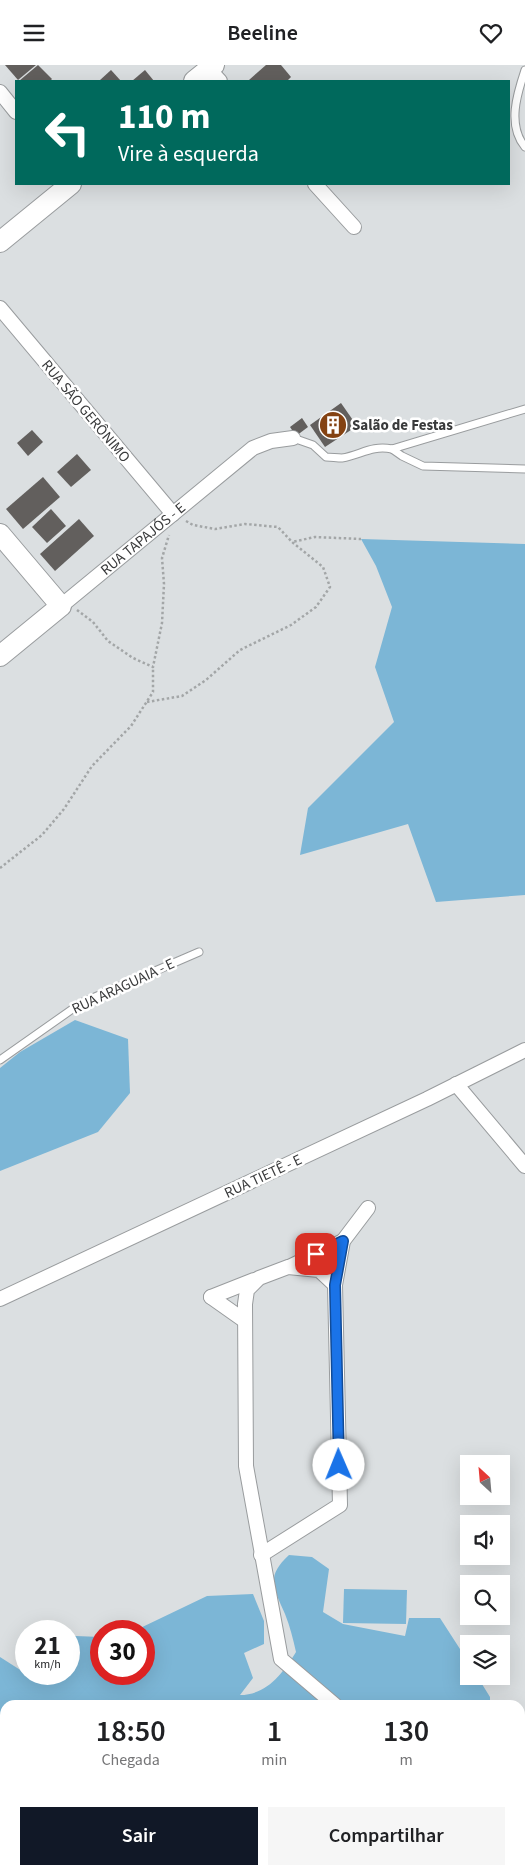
<!DOCTYPE html>
<html lang="pt">
<head>
<meta charset="utf-8">
<style>
  body { margin:0; font-family:"Source Sans 3",sans-serif; background:#f6f6f6; color:#202124; height:100vh; display:flex; flex-direction:column; font-size:19px; white-space:nowrap }
  * { box-sizing:border-box; margin:0 }
  p { font-size:16px; color:#757577 }
  .icon { flex:none; width:28px; height:28px; fill:none; stroke:currentColor; stroke-width:2; stroke-linecap:round; stroke-linejoin:round }
  .map { position:relative; flex:1; overflow:hidden }
  .drawer { position:absolute; left:0px; top:1635px; width:525px; height:175px; display:flex; flex-direction:column; background:#fff; border-radius:15px 15px 0 0; box-shadow:0 5px 20px #0002 }
  .drawer>* { flex:none }
  .hud { position:absolute; left:15px; top:15px; width:495px; height:105px; border-radius:0px; box-shadow:0 5px 20px #0002; background:#00695c; color:#fff; overflow:hidden }
  .needle { width:32px; rotate:334deg }
  .tools { position:absolute; left:460px; top:1390px; display:grid; gap:10px }
  .tools a { display:grid; place-items:center; width:50px; height:50px; border-radius:0px; background:#fff; box-shadow:0 5px 20px #0002; font-size:25px }
  .speed { position:absolute; left:15px; top:1555px; display:flex; gap:10px; font-size:25px; font-weight:700; text-align:center }
  .speed>* { display:grid; place-content:center; width:65px; height:65px; border-radius:50%; background:#fff; box-shadow:0 5px 20px #0002; line-height:1 }
  .speed small { font-size:12px; font-weight:400 }
  .speed .limit { border:8px solid #d22; background:#fff; color:#111 }
  .pin { position:absolute; display:grid; place-items:center; width:42px; height:42px; color:#fff; margin:-21px; border-radius:10px; box-shadow:0 2px 8px #0006 }
  .me { position:absolute; width:55px; margin:-28px; rotate:359deg; stroke-linejoin:round; filter:drop-shadow(0 0 4px #0008) }
  .turn { display:flex; align-items:center; gap:18px; height:105px; padding:0 20px; font-size:22px }
  .turn .icon { width:65px; height:65px; stroke-width:2.5 }
  .turn b { display:block; font-size:35px; line-height:42px }
  .eta { display:flex; justify-content:space-evenly; align-items:center; height:85px; text-align:center }
  .eta b { font-size:30px; font-weight:600; line-height:35px }
  .primary-button { display:flex; gap:10px; margin-top:auto; padding:10px 20px }
  .primary-button a { flex:1; height:58px; border-radius:0px; background:#111827; color:#fff; font-size:20px; font-weight:600; line-height:58px; text-align:center }
  .primary-button a+a { background:#f6f6f6; color:#202124 }
  header { display:flex; justify-content:space-between; align-items:center; height:65px; padding:0 20px; background:#fff; font-size:22px; font-weight:600 }
  .map>svg:first-child { display:block }
  .green { fill:#7cb6d6 }
  .building { fill:#625f5d }
  .lines { fill:none; stroke-linecap:round; stroke-linejoin:round }
  .lane-casing { stroke:#999c9e; stroke-width:9 }
  .street-casing { stroke:#999c9e; stroke-width:16 }
  .secondary-casing { stroke:#999c9e; stroke-width:22 }
  .path { stroke:#a3a6a7; stroke-width:2.5; stroke-dasharray:2.5 2.5; stroke-linecap:butt }
  .lane { stroke:#fff; stroke-width:7 }
  .street { stroke:#fff; stroke-width:14 }
  .secondary { stroke:#fff; stroke-width:20 }
  .route-casing { stroke:#114b97; stroke-width:12 }
  .route { stroke:#1a73e8; stroke-width:9 }
  .labels { text-anchor:middle; stroke-width:5; stroke-linejoin:round; paint-order:stroke }
  .street-label { font-size:15px; fill:#393a3b; stroke:#fff }
  .poi-label { font-size:15px; font-weight:bold; fill:#393a3b; stroke:#fff; text-anchor:start }
</style>
</head>
<body>
<header><svg class="icon" aria-label="menu" viewBox="0 0 24 24"><path d="M4 6h16M4 12h16M4 18h16"/></svg>Beeline<svg class="icon" aria-label="heart" viewBox="0 0 24 24"><path d="M12 20l-8-8c-3-5 5-10 8-4 3-6 11-1 8 4z"/></svg></header>
<div class="map">
<svg width="525" height="1810" viewBox="0 0 525 1810">
  <rect width="100%" height="100%" fill="#dbdfe1"/>
  <g class="green">
    <polygon points="361,474 525,479 525,830 436,837 408,759 300,790 308,743 394,657 375,602 392,542 376,501"/>
    <polygon points="75,955 128,974 130,1028 98,1067 0,1106 0,1003 20,987"/>
    <path d="M289 1490 312 1492 329 1504 323 1547 343 1559 405 1571 409 1553H440L469 1598V1611H477L490 1632V1640H5V1670L0 1667V1592L25 1608 26 1607V1609H69V1575L75 1571 101 1572V1609H144V1566H134L207 1531 253 1529 264 1556V1579L244 1588 253 1613 240 1630C267 1630 283 1608 296 1587 293 1574 290 1561 285 1549 274 1523 265 1512 289 1490Z"/>
    <polygon points="344,1524 407,1525 406,1559 343,1558"/>
    <polygon points="243,1805 479,1805 480,1807 478,1810 251,1810"/>
  </g>
  <g class="building">
    <polygon points="5,0 36,0 18,15"/>
    <polygon points="38,0 52,14 50,16 19,16"/>
    <polygon points="266,0 281,0 291,12 287,16 250,16 249,15"/>
    <polygon points="111,5 121,16 99,16"/>
    <polygon points="145,5 154,16 132,16"/>
    <polygon points="341,338 357,361 325,382 310,360"/>
    <polygon points="302,353 308,362 296,371 290,362"/>
    <polygon points="32,365 43,377 28,391 17,378"/>
    <polygon points="77,389 91,405 71,422 57,407"/>
    <polygon points="43,412 60,432 23,464 6,444"/>
    <polygon points="51,444 66,461 47,478 32,462"/>
    <polygon points="79,454 94,471 55,506 40,489"/>
    <polygon points="80,1805 110,1805 111,1810 81,1810"/>
  </g>
  <g class="lines">
    <defs>
      <g id="lane">
        <path d="M525 5C517 29 507 60 525 82"/>
        <path d="M293 373 313 380 326 392C331 392 337 393 342 393 361 390 371 380 392 384L525 344"/>
        <polyline points="392,384 402,391 423,401 525,404"/>
        <polyline points="0,995 81,938 199,887"/>
      </g>
      <g id="street">
        <polyline points="205,0 220,16"/>
        <polyline points="0,27 16,47"/>
        <polyline points="315,119 354,162"/>
        <polyline points="0,243 173,449"/>
        <path id="s1" d="M61 541 253 383 271 376 293 373"/>
        <polyline points="456,1019 525,1101"/>
        <polyline points="289,1202 343,1176"/>
        <polyline points="211,1232 254,1215"/>
        <polyline points="211,1232 245,1256"/>
        <polyline points="0,1234 427,1034 525,985"/>
        <polyline points="261,1490 340,1440 335,1220 343,1176 368,1143"/>
        <polyline points="335,1640 281,1594 246,1401 245,1239 247,1225 259,1213 288,1202 319,1205 335,1220"/>
        <polyline points="374,1805 375,1810"/>
      </g>
      <g id="secondary">
        <polyline points="194,16 214,0"/>
        <polyline points="0,177 71,119"/>
        <polyline points="0,469 61,541 0,591"/>
        <polyline points="0,1679 5,1682"/>
        <polyline points="0,1700 5,1703"/>
        <polyline points="180,1805 188,1810"/>
        <polyline points="219,1805 227,1810"/>
      </g>
    </defs>
    <use href="#lane" class="lane-casing"/>
    <use href="#street" class="street-casing"/>
    <use href="#secondary" class="secondary-casing"/>
    <g class="path">
      <polyline points="186,456 193,460 215,464 245,459 278,462 292,477"/>
      <polyline points="77,545 93,557 108,576 133,593 153,602 162,558 164,519 162,493 169,470"/>
      <polyline points="147,637 182,631 206,615 240,585 291,560 316,542 330,522 323,502 292,477 315,472 361,474"/>
      <polyline points="0,803 42,770 64,744 92,701 131,661 153,627 153,602"/>
      <polyline points="43,1805 44,1810"/>
    </g>
    <use href="#lane" class="lane"/>
    <use href="#street" class="street"/>
    <use href="#secondary" class="secondary"/>
  </g>
  <g class="lines">
    <defs>
      <polyline id="route" points="316,1189 343,1176 335,1220 339,1400"/>
    </defs>
    <use href="#route" class="route-casing"/>
    <use href="#route" class="route"/>
  </g>
  <defs>
    <symbol id="building-disc" viewBox="-11 -11 22 22"><circle r="9.5" fill="#844212" stroke="#fff"/><path d="M-4-6H4V6H1V3H-1V6H-4ZM-2.5-4.3h1.7v1.8h-1.7ZM.8-4.3h1.7v1.8H.8ZM-2.5-1h1.7V.8h-1.7ZM.8-1h1.7V.8H.8Z" fill="#fff"/></symbol>
  </defs>
  <g fill-rule="evenodd">
    <use href="#building-disc" x="317" y="344" width="32" height="32"/>
  </g>
  <g class="labels">
    <g class="street-label">
      <text transform="translate(86 346) rotate(50)" y="5">RUA SÃO GERÔNIMO</text>
      <text dy="5" stroke="none"><textPath href="#s1" startOffset="106">RUA TAPAJÓS - E</textPath></text>
      <text transform="translate(123 921) rotate(-25)" y="5">RUA ARAGUAIA - E</text>
      <text transform="translate(263 1111) rotate(-25)" y="5">RUA TIETÊ - E</text>
    </g>
    <g class="poi-label">
      <text x="352" y="365">Salão de Festas</text>
    </g>
  </g>
</svg>
<div class="tools">
<a><svg class="needle" viewBox="-14 -14 28 28"><path d="M0-13l5 13h-10z" fill="#e53935"/><path d="M0 13l5-13h-10z" fill="#757577"/></svg></a>
<a><svg class="icon" aria-label="sound" viewBox="0 0 24 24"><path d="M4 9h4l5-4v14l-5-4H4zM17 9q2 3 0 6"/></svg></a>
<a><svg class="icon" aria-label="search" viewBox="0 0 24 24"><circle cx="10" cy="10" r="6"/><path d="M15 15l6 6"/></svg></a>
<a><svg class="icon" aria-label="layers" viewBox="0 0 24 24"><path d="M12 4l9 5-9 5-9-5zM3 14l9 5 9-5"/></svg></a>
</div>
<div class="speed"><div>21<small>km/h</small></div><div class="limit">30</div></div>
<div class="pin" style="left:316px;top:1189px;background:#d93025"><svg class="icon" aria-label="arrive" viewBox="0 0 24 24"><path d="M6 21V4h12l-3 4 3 4H6"/></svg></div>
<svg class="me" style="left:339px;top:1400px" viewBox="-20 -20 40 40"><circle r="19" fill="#fff"/><path d="M0-13L10 11 0 6-10 11z" fill="#1a73e8"/></svg>
<div class="hud">
<div class="turn"><svg class="icon" aria-label="left" viewBox="0 0 24 24"><path d="M17 20v-9H6M10 6l-5 5 5 5"/></svg><div><b>110 m</b>Vire à esquerda</div></div>
</div>
<section class="drawer">
<div class="eta">
<div><b>18:50</b><p>Chegada</p></div>
<div><b>1</b><p>min</p></div>
<div><b>130</b><p>m</p></div>
</div>
<div class="primary-button"><a>Sair</a><a>Compartilhar</a></div>
</section>
</div>
</body>
</html>
